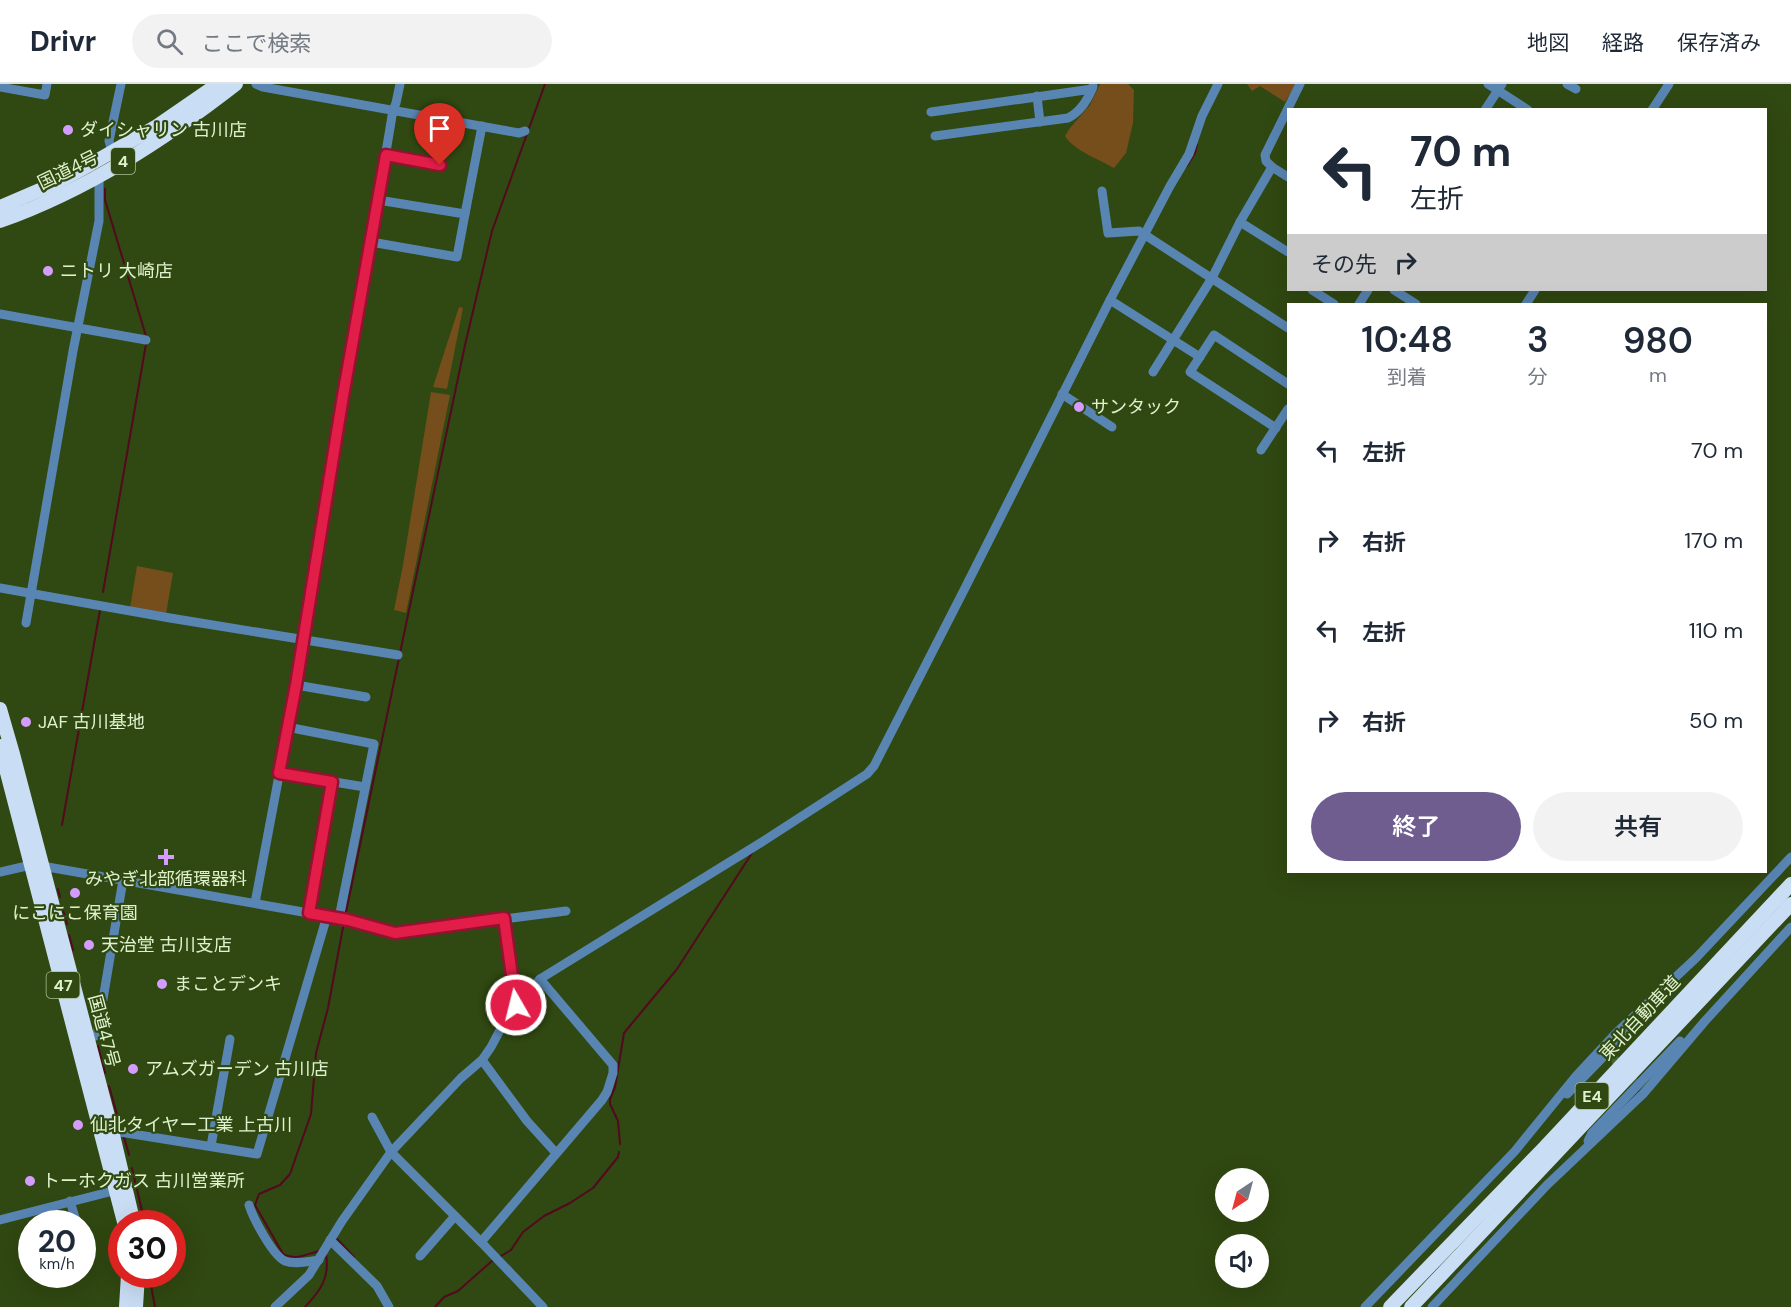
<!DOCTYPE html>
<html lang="ja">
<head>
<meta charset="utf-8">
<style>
  body { margin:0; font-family:"DM Sans","Noto Sans JP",sans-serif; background:#f2f2f3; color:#1f2937; height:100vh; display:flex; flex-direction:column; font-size:22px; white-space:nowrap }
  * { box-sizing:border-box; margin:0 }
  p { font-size:20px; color:#747a83 }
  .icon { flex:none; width:33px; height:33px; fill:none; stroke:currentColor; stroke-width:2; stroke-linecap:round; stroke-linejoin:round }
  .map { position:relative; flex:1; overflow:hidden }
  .sheet { position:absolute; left:1287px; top:219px; width:480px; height:570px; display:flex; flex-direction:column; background:#fff; border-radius:0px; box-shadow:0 6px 24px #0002 }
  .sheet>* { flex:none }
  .hud { position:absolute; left:1287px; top:24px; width:480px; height:183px; border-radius:0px; box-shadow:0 6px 24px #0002; background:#fff; color:#1f2937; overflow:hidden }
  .needle { width:39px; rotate:216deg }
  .controls { position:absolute; left:1215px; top:1084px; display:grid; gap:12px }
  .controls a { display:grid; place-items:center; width:54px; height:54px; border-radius:50%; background:#fff; box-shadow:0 6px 24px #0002; font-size:30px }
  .speed { position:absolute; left:18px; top:1126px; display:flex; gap:12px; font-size:30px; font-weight:700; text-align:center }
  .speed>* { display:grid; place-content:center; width:78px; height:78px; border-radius:50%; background:#fff; box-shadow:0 6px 24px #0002; line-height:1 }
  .speed small { font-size:15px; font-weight:400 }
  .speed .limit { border:9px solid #d22; background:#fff; color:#111 }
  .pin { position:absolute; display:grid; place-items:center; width:51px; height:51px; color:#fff; margin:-62px -26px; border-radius:50% 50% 50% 0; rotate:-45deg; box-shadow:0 0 6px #0007 }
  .pin .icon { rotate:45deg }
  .me { position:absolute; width:66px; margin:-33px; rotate:352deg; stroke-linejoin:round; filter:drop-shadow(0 0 4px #0008) }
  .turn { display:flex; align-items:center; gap:21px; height:126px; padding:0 24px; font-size:27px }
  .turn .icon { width:78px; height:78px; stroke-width:2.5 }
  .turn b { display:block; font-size:42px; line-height:51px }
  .then { display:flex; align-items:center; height:57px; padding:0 24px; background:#0003; gap:12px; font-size:22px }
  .eta { display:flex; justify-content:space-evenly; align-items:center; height:102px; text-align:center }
  .eta b { font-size:36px; font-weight:600; line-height:42px }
  .primary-button { display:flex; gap:12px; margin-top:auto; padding:12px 24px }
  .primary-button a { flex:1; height:69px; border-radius:36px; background:#705d90; color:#fff; font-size:24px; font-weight:600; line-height:69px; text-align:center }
  .primary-button a+a { background:#f2f2f3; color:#1f2937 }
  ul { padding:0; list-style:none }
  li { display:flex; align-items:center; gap:18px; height:90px; padding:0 24px }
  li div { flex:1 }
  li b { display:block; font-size:22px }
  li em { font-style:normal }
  header { display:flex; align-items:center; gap:36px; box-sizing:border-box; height:84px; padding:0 30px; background:#fff; border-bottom:2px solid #e0e1e3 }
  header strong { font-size:28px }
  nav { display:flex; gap:33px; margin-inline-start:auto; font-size:21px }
  .search { width:420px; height:54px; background:#f2f2f3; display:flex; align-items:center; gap:15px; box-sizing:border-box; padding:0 21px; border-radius:33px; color:#747a83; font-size:22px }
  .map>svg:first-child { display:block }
  .green { fill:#754e1b }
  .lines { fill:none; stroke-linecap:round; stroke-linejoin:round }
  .stream { stroke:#53091f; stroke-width:2 }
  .minor-tunnel { stroke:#4a622d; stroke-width:9; stroke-dasharray:9 4.5; stroke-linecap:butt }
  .minor { stroke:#5985b3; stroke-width:9 }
  .highway { stroke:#c9ddf4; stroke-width:14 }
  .route-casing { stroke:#92132f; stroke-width:15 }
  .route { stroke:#e11d48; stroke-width:10 }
  .poi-dot { fill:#d49cfc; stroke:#304811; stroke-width:2 }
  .labels { text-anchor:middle; stroke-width:4.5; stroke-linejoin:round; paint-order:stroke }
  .shield { fill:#304811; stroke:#aabf95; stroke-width:1.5 }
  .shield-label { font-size:16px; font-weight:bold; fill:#dff2cd }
  .poi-label { font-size:18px; fill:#dff2cd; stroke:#304811; text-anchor:start }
  .street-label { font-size:18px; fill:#dff2cd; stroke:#304811 }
</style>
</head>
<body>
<header>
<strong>Drivr</strong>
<div class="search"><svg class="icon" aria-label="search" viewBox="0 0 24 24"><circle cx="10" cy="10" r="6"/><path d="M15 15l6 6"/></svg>ここで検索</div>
<nav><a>地図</a><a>経路</a><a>保存済み</a></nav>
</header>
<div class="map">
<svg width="1791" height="1223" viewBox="0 0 1791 1223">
  <rect width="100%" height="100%" fill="#304811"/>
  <g class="green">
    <path d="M1100 0H1128L1134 6 1133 39 1126 69 1114 84C1100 76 1073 66 1065 52L1070 44 1090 21Z"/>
    <polygon points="1247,0 1295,0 1296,1 1285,18 1260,2 1252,7"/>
    <polygon points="459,223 463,224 447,305 433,303"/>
    <polygon points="431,308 450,311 406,529 394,526 403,481"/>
    <polygon points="137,482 173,489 166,530 130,524"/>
  </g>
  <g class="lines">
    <g class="stream">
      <polyline points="1187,82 1195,69 1197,61"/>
      <polyline points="105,105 105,116 146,252"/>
      <polyline points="103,508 146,260"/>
      <polyline points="400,569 465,261 492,147 545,0"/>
      <polyline points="62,741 100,526"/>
      <polyline points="58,805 60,813"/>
      <polyline points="63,826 67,840"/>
      <polyline points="345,833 399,574"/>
      <polyline points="69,851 73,866"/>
      <polyline points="98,962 105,989"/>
      <polyline points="109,1002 121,1045"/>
      <polyline points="124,1053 129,1071"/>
      <polyline points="620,1060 618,1037 610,1020 610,1015 615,1003 624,949 677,885 752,769"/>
      <polyline points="132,1084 145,1140"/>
      <polyline points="337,1155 354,1173"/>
      <path d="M319 1167C307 1170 295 1177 283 1170L255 1121 259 1110 280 1101 290 1090 311 1030 316 969 328 924 344 838"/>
      <polyline points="501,1172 511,1166 523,1148 544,1132 570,1119 593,1104 618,1073 619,1068"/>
      <polyline points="149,1191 155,1223"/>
      <path d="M305 1223C320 1207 330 1194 326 1171"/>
      <polyline points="435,1223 444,1213 458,1207 493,1176"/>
    </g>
    <polyline class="minor-tunnel" points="1611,971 1634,998"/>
    <g class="minor">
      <polyline points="256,0 263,3 519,49 525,47"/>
      <polyline points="1488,0 1528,26"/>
      <polyline points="1567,0 1576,5"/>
      <polyline points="0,3 45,11 47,0"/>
      <polyline points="1037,12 1040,38"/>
      <polyline points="1485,26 1502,0"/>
      <polyline points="1652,26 1669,0"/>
      <polyline points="931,28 1092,5 1093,2"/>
      <path d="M935 52 1068 34C1080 28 1087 17 1092 5"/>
      <polyline points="112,67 109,57 121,0"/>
      <polyline points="386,71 440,81"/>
      <polyline points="1272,83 1288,93"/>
      <polyline points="1102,107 1108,149 1139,147 1288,244"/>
      <polyline points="465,130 482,42"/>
      <polyline points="1240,138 1288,168"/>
      <polyline points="371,158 457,173 465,130 378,116"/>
      <polyline points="1312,206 1334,220"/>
      <polyline points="1394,206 1416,220"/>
      <polyline points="1110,216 1200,273"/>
      <polyline points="1359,220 1368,206"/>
      <polyline points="1526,220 1535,206"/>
      <polyline points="0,230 146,256"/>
      <polyline points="1153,288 1212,194 1240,138 1272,83 1266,77 1265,71 1300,0"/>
      <polyline points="1062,310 1112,343"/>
      <polyline points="1276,344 1190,288 1214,251 1288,300"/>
      <polyline points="1261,366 1288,325"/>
      <polyline points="0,504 170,534 398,571"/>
      <polyline points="26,539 73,267 99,137 99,93"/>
      <polyline points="296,601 366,613"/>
      <polyline points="287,643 374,660 339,834"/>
      <polyline points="279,689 365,703"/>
      <polyline points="42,782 348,836 395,849 566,827"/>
      <polyline points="0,788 31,781"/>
      <polyline points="255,819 296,601 347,290 371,158 393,26 396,19 400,0"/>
      <polyline points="309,829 332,698"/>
      <polyline points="504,834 516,921"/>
      <polyline points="87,956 97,951 123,796"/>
      <polyline points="482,976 527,1037 556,1069"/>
      <polyline points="1567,1010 1608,968 1639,933"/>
      <polyline points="372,1033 391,1068 455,1132"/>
      <polyline points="113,1051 120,1048 257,1070 327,832"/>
      <polyline points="1588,1057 1592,1049 1680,957"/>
      <polyline points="211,1062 230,955"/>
      <polyline points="70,1117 77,1140"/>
      <path d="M249 1121C253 1134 273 1172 285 1177 295 1181 309 1177 319 1176"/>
      <polyline points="0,1136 117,1106"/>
      <polyline points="330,1156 377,1202 389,1223"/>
      <polyline points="481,1158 543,1223"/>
      <polyline points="82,1160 84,1165"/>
      <polyline points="420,1172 455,1132 481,1158 602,1016 607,1008 613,989 613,981 540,895"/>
      <polyline points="275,1223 309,1191 342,1137 391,1068 461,994 482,976 491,963 507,933 540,895 765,756 867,690 874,682 964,506 1110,216 1170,102 1189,70 1202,32 1218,0"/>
      <polyline points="1365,1223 1515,1067 1576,992 1616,949 1696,874 1791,773"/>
      <polyline points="1432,1223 1547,1101 1643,1010 1705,937 1791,843"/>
    </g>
    <g class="highway">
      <polyline points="0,123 54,100 91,80 157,42 218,0"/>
      <path d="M0 137C87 106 164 56 236 0"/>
      <polyline points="0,625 13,670 113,1051 134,1140"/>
      <polyline points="0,662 124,1138"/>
      <polyline points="126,1223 128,1191"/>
      <polyline points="136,1223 138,1191"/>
      <polyline points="1390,1223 1543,1065 1791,800"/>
      <polyline points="1411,1223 1791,820"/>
    </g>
  </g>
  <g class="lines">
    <defs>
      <polyline id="route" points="440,81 386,71 343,312 296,601 279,689 332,698 309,829 348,836 395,849 504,834 516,921"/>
    </defs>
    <use href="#route" class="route-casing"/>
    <use href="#route" class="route"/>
  </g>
  <g class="poi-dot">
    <circle cx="68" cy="46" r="6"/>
    <circle cx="48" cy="187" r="6"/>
    <circle cx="1079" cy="323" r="6"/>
    <circle cx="26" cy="638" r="6"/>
    <path d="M163 764h6v6h6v6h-6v6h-6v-6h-6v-6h6z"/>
    <circle cx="75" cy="809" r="6"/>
    <circle cx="89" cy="861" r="6"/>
    <circle cx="162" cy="900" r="6"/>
    <circle cx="133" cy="985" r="6"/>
    <circle cx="78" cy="1041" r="6"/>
    <circle cx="30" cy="1097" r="6"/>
  </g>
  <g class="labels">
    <g class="shield">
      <rect x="111" y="64" width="24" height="26" rx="4.5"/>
      <rect x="46.5" y="888" width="33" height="26" rx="4.5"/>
      <rect x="1575.5" y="999" width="33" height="26" rx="4.5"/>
    </g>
    <g class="shield-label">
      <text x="123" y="83">4</text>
      <text x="63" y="907">47</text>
      <text x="1592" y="1018">E4</text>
    </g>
    <g class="poi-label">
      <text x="80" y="52">ダイシャリン 古川店</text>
      <text x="60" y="193">ニトリ 大崎店</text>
      <text x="1091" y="329">サンタック</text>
      <text x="38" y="644">JAF 古川基地</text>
      <text x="166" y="801" text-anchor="middle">みやぎ北部循環器科</text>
      <text x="75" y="835" text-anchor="middle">にこにこ保育園</text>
      <text x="101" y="867">天治堂 古川支店</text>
      <text x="174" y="906">まことデンキ</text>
      <text x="145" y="991">アムズガーデン 古川店</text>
      <text x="90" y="1047">仙北タイヤー工業 上古川</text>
      <text x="42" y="1103">トーホクガス 古川営業所</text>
    </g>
    <g class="street-label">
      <text transform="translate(68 86) rotate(-26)" y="6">国道4号</text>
      <text transform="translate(1640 934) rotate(-47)" y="6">東北自動車道</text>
      <text transform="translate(104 947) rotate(75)" y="6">国道47号</text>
    </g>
  </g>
</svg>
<div class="controls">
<a><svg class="needle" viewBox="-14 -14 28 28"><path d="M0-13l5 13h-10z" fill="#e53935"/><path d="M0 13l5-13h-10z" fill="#747a83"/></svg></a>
<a><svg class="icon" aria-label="sound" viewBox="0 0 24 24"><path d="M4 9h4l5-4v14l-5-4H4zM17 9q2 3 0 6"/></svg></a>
</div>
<div class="speed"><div>20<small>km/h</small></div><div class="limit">30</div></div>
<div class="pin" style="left:440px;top:81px;background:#d93025"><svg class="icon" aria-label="arrive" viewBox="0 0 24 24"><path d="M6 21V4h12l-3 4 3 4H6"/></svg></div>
<svg class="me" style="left:516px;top:921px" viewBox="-20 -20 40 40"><circle r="17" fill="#e11d48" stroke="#fff" stroke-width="3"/><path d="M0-11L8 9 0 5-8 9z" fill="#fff"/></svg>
<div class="hud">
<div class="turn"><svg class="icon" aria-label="left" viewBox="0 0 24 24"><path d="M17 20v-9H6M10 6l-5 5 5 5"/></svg><div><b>70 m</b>左折</div></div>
<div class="then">その先<svg class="icon" aria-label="right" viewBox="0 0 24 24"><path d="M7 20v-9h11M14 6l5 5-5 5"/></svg></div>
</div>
<section class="sheet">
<div class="eta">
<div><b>10:48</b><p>到着</p></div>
<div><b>3</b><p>分</p></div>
<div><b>980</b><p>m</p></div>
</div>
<ul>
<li><svg class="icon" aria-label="left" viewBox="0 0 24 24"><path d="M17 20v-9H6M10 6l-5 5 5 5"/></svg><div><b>左折</b></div><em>70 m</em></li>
<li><svg class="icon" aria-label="right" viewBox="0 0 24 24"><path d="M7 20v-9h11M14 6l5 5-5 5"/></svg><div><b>右折</b></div><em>170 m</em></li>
<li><svg class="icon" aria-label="left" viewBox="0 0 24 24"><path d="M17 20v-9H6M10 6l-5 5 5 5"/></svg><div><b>左折</b></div><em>110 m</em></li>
<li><svg class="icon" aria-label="right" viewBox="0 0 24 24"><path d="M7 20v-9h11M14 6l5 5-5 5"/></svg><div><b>右折</b></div><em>50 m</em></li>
</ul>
<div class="primary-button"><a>終了</a><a>共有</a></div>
</section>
</div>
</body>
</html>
